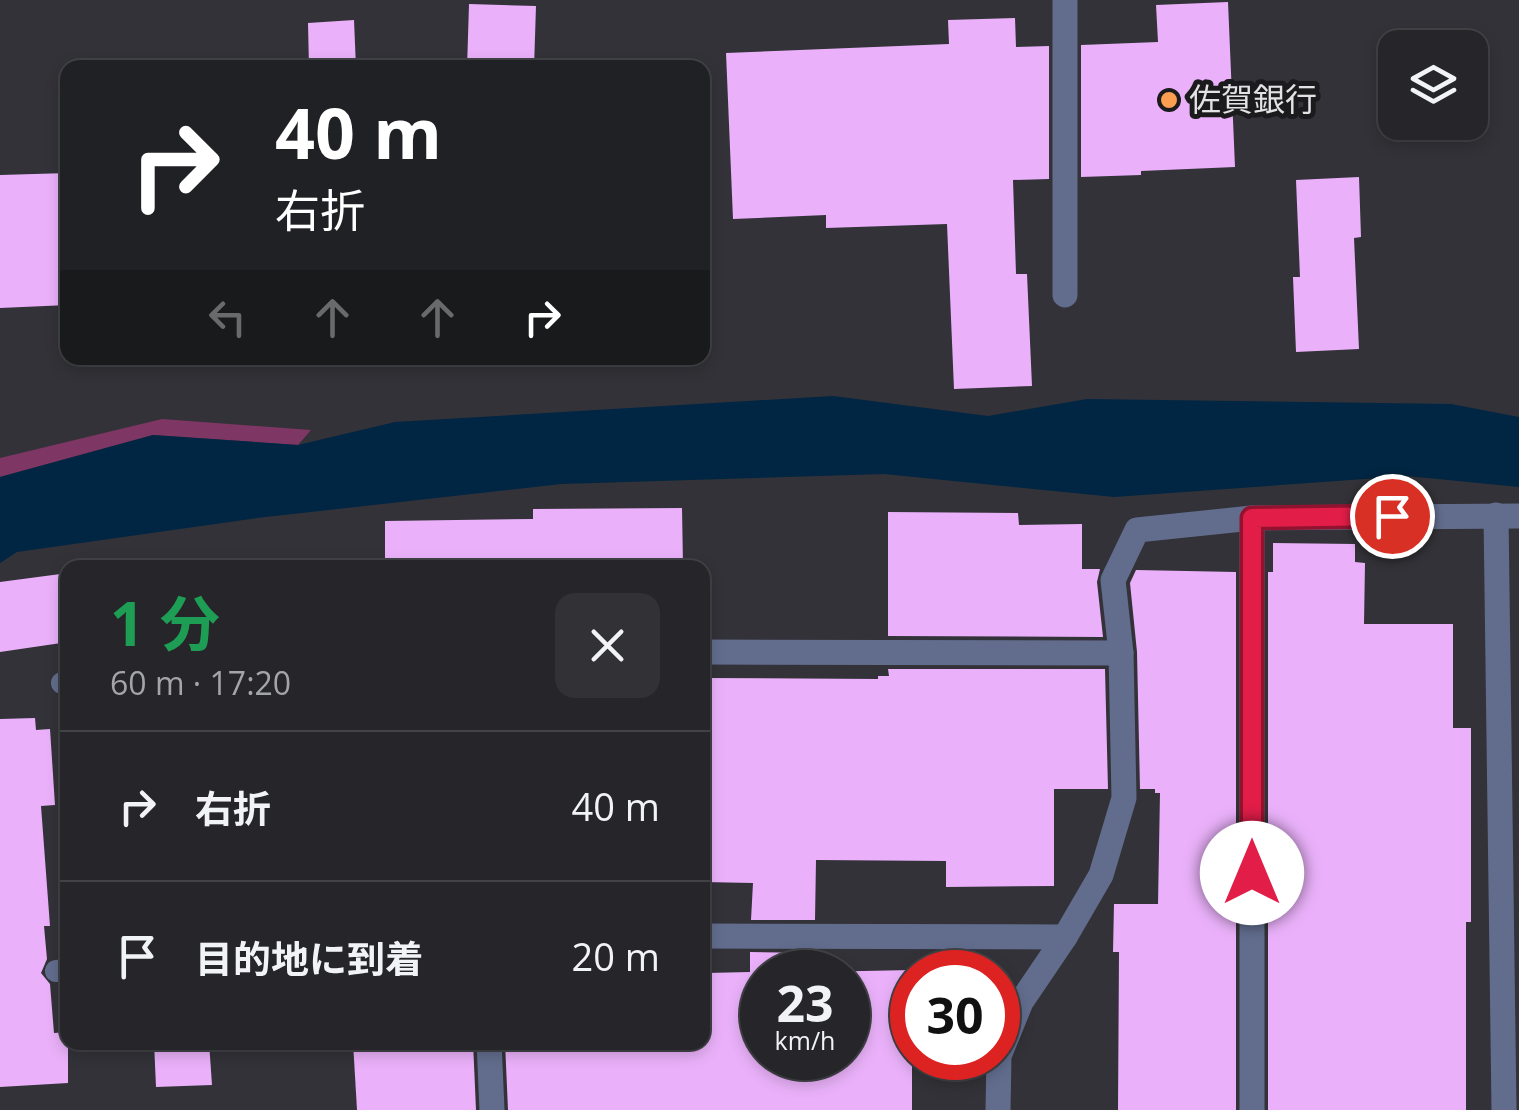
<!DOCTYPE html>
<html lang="ja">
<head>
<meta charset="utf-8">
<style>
  body { margin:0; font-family:"Open Sans","Noto Sans JP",sans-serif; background:#323236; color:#f1f3f6; height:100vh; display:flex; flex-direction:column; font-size:38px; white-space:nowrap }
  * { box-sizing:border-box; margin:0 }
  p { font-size:32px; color:#a4a5a8 }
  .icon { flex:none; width:55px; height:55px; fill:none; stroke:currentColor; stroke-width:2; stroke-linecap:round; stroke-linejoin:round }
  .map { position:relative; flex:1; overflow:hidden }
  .sheet { position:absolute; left:60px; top:560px; width:650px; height:490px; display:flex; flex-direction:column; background:#26262a; border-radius:20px; box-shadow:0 5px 15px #0003,0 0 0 2px #424347 }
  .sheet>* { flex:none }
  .hud { position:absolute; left:60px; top:60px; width:650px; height:305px; border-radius:20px; box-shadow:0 5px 15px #0003,0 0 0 2px #424347; background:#202124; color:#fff; overflow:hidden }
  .controls { position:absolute; left:1378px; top:30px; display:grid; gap:20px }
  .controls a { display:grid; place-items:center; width:110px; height:110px; border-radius:20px; background:#26262a; box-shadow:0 5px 15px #0003,0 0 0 2px #424347; font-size:50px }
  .speed { position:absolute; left:740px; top:950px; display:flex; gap:20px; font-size:50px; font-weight:700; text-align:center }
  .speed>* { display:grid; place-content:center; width:130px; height:130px; border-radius:50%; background:#26262a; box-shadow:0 5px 15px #0003,0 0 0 2px #424347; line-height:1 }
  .speed small { font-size:25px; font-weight:400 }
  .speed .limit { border:15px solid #d22; background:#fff; color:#111 }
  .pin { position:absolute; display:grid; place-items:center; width:85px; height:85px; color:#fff; margin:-42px; border:5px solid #fff; border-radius:50%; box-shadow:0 2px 10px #0007 }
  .me { position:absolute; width:110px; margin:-55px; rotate:0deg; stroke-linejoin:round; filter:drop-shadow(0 0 8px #0008) }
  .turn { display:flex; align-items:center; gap:35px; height:210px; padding:0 50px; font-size:45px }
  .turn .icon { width:130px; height:130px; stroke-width:2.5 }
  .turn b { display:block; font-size:70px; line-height:85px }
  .lanes { display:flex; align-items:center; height:95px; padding:0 50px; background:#0003; justify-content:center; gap:50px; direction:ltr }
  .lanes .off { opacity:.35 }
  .round { display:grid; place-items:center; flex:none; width:105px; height:105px; border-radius:20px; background:#323236 }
  .head { display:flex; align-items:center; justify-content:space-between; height:170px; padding:0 50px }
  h1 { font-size:60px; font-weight:700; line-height:75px; color:#1e9e55 }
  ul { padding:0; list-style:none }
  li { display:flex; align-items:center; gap:30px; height:150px; padding:0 50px; border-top:2px solid #424347 }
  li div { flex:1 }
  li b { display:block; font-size:38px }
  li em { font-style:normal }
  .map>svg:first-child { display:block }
  .green { fill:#7e3664 }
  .water { fill:#002643 }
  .building { fill:#eab1fa; fill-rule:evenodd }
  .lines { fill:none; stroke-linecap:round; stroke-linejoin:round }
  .service { stroke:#626d8e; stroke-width:22 }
  .minor { stroke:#626d8e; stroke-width:25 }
  .route-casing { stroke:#92132f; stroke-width:25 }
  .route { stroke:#e11d48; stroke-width:18 }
  .poi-dot { fill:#fb9e51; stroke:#1b1a1d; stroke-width:4 }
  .labels { text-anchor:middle; stroke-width:10; stroke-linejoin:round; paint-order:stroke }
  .poi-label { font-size:32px; fill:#e3e3e6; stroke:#1b1a1d; text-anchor:start }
</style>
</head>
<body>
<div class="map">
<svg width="1519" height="1110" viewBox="0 0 1519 1110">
  <rect width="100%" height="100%" fill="#333238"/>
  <polygon class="green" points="162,419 311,430 298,445 153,435 0,477 0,458"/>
  <polygon class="water" points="833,396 988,416 1087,399 1451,404 1519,417 1519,487 1407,476 1114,497 884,474 561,484 257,518 17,552 0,563 0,477 153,435 298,445 395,422"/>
  <g class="building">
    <polygon points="1228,2 1235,167 1141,171 1141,175 1081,177 1081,45 1158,42 1156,5"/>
    <polygon points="469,4 536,6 534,68 467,68"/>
    <polygon points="1015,18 1016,47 1049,46 1049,179 1013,180 1016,274 1027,274 1032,386 954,389 947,224 826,228 826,215 733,219 726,53 949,44 948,20"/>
    <polygon points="354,20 356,68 309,68 308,23"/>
    <polygon points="68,173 68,305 0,308 0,175"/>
    <polygon points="1359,177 1361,237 1354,238 1359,349 1296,352 1293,277 1300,277 1296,180"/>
    <polygon points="682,508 683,565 385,568 385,521 533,519 533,509"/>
    <polygon points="888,512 1018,513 1019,525 1082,524 1082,569 1100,569 1097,582 1103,637 888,636"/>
    <polygon points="1273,543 1355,544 1355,562 1365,563 1364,624 1453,624 1453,728 1471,728 1471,922 1466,922 1466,1110 1268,1110 1268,572 1273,572"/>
    <polygon points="1136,570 1236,572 1236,1110 1118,1110 1119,952 1113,952 1114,904 1158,904 1160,793 1155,793 1155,789 1140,789 1137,652 1130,583"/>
    <polygon points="68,573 68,642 0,652 0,582"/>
    <polygon points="888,669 1105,669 1108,789 1054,789 1054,886 946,887 946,861 816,860 815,920 751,920 753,883 703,882 703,678 878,679 878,676 889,676"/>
    <polygon points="35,718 36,730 50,729 55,805 41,806 50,926 44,926 47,959 41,973 50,984 54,1033 68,1032 68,1083 0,1087 0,719"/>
    <path d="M750 952 815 953 814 972 912 970V1110H508L505 1042H707L706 973 750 972ZM762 972H848V1058H762Z"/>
    <polygon points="154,1042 209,1042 212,1085 156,1087"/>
    <polygon points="353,1042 473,1042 476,1110 357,1110"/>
  </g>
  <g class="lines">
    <g class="service">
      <polyline points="62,683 68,682"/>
      <polyline points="56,971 68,970"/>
    </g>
    <g class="minor">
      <polyline points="1065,295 1065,0"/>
      <polyline points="1496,515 1504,1110"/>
      <polyline points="702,652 1121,653"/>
      <polyline points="702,936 1065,937"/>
      <polyline points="489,1042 492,1110"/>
      <polyline points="998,1110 999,1056 1021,1002 1065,937 1101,875 1124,798 1121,653 1113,580 1137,530 1252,518 1519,516"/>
      <polyline points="1252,1110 1252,518"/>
    </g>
  </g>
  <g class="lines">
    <defs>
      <polyline id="route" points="1252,873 1252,518 1392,516"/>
    </defs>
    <use href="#route" class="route-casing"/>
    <use href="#route" class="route"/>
  </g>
  <circle class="poi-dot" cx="1169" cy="100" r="10"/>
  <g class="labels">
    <g class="poi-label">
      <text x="1189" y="111">佐賀銀行</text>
    </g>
  </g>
</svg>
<div class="controls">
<a><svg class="icon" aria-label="layers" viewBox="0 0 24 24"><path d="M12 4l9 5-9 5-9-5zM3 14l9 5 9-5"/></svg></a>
</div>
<div class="speed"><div>23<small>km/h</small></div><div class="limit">30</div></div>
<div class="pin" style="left:1392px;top:516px;background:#d93025"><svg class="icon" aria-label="arrive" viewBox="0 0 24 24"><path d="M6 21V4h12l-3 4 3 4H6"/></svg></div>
<svg class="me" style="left:1252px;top:873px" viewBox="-20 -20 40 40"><circle r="19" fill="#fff"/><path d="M0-13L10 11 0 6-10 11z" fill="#e11d48"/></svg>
<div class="hud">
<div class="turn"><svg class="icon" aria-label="right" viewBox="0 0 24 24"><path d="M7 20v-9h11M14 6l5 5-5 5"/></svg><div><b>40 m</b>右折</div></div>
<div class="lanes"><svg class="icon off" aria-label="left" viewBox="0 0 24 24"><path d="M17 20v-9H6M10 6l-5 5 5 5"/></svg><svg class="icon off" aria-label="ahead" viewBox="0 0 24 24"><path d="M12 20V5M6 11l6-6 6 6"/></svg><svg class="icon off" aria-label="ahead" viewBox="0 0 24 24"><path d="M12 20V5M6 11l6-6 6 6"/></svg><svg class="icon" aria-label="right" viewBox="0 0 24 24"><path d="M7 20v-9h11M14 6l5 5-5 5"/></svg></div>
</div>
<section class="sheet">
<div class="head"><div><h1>1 分</h1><p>60 m · 17:20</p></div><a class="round"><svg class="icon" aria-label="close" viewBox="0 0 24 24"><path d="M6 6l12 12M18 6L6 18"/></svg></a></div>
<ul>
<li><svg class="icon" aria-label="right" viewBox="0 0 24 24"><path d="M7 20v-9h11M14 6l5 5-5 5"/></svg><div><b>右折</b></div><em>40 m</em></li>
<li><svg class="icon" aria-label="arrive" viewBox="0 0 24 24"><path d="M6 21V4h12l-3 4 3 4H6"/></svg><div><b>目的地に到着</b></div><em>20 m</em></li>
</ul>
</section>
</div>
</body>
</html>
